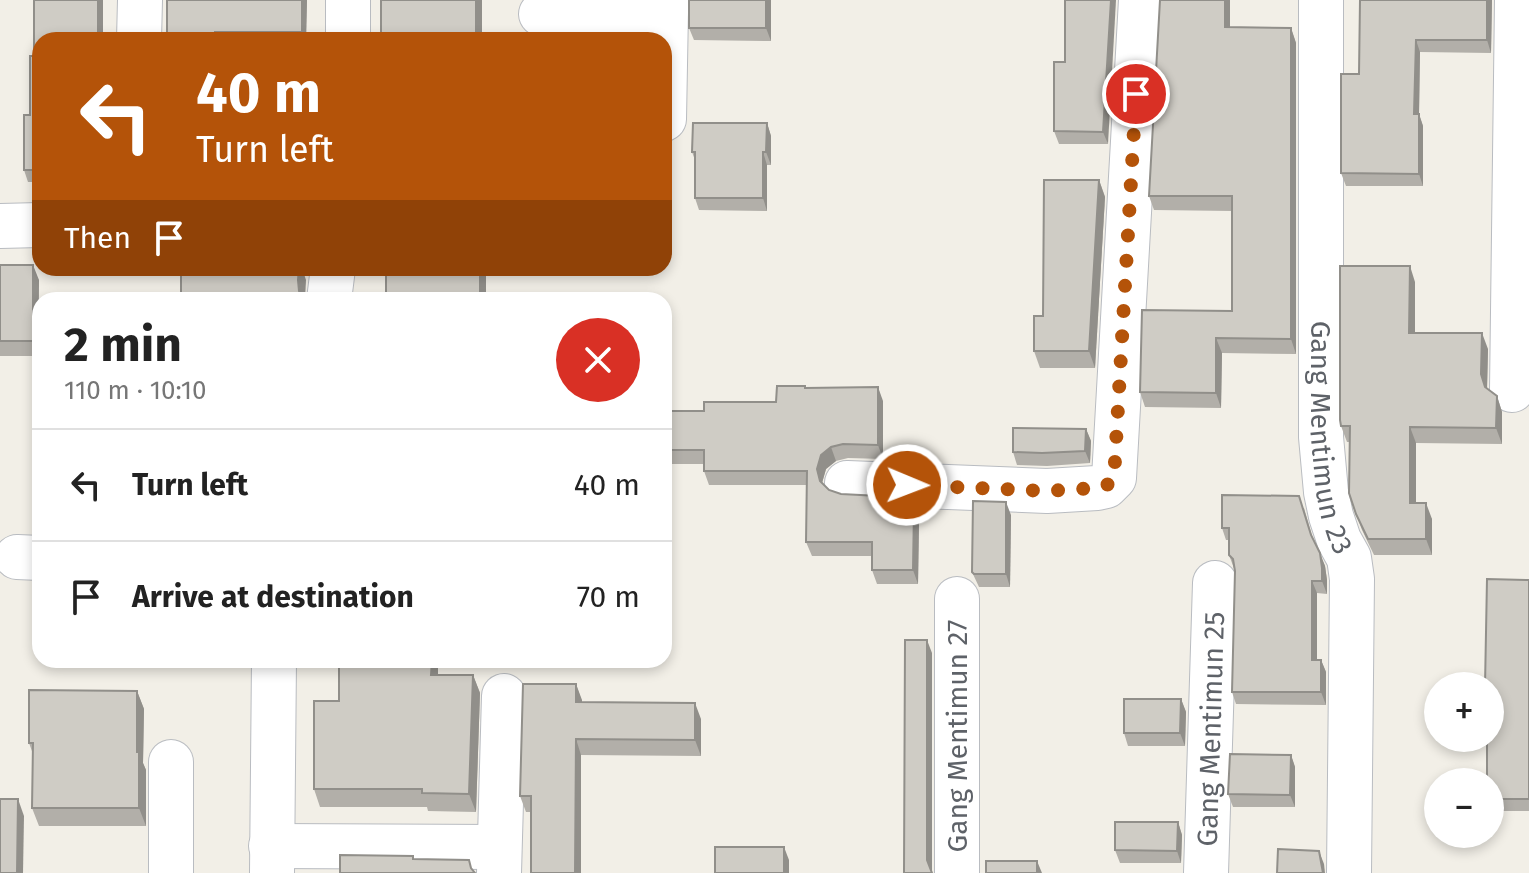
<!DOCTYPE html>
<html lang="en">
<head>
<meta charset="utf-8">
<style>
  body { margin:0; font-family:"Fira Sans",sans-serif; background:#f6f6f6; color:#222; height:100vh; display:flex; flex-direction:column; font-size:30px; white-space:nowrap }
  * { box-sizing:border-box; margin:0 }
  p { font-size:26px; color:#767676 }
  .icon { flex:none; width:44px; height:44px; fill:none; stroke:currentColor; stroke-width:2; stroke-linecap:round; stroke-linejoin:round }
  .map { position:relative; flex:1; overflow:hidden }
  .details { position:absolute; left:32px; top:292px; width:640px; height:376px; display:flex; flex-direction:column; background:#fff; border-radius:24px; box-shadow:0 4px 12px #0003 }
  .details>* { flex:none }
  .guide { position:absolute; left:32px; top:32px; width:640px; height:244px; border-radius:24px; box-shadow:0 4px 12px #0003; background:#b45309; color:#fff; overflow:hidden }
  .tools { position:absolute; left:1424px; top:672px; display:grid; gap:16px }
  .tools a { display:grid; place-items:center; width:80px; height:80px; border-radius:50%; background:#fff; box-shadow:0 4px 12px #0003; font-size:40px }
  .pin { position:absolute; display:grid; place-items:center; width:68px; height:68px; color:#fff; margin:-34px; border:4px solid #fff; border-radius:50%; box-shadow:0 2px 8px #0007 }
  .me { position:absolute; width:88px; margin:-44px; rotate:91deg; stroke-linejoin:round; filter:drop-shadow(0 0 6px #0008) }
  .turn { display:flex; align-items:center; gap:28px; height:168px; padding:0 32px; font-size:36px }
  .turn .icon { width:104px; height:104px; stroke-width:2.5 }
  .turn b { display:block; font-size:56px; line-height:68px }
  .then { display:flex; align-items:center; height:76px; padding:0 32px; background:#0003; gap:16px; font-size:30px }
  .round { display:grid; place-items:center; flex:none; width:84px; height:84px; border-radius:42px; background:#f6f6f6 }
  .headline { display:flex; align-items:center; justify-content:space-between; height:136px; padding:0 32px }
  h1 { font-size:48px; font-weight:700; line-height:60px }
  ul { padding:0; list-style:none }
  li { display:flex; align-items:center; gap:24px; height:112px; padding:0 32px; border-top:2px solid #e0e0e0 }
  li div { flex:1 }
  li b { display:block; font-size:30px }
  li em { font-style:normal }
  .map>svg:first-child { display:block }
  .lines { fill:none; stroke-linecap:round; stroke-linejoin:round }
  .minor-casing { stroke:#b9bcc1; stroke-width:46 }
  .minor { stroke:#fff; stroke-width:44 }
  .wall { fill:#b2afa9 }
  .shaded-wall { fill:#918f8a }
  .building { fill:#cfccc5; stroke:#918f8a; stroke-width:2 }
  .route { stroke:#b45309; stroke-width:14; stroke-dasharray:0 25.2 }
  .labels { text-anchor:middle; stroke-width:6; stroke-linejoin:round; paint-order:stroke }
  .street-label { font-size:28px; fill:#5e6268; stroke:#fff }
</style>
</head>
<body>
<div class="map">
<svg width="1529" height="873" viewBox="0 0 1529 873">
  <rect width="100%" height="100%" fill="#f2efe7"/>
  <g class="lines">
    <defs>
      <g id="minor">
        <polyline points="348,0 348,40"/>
        <path id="s1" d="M1321 0V437L1326 492 1331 516 1339 540 1349 558 1352 579 1349 873"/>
        <polyline points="541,14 666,10 667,0"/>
        <polyline points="139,40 140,0"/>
        <polyline points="664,119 666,10"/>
        <polyline points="0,226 40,225"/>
        <polyline points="329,300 333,268"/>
        <polyline points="1512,390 1517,0"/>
        <polyline points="847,483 1047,491 1097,488 1106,486 1114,478 1141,0"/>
        <polyline points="17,557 40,558"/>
        <polyline points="271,846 498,847"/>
        <polyline points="171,873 171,762"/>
        <polyline points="272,873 274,660"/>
        <polyline points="499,873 504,696"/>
        <polyline points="957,873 957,599"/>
        <path id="s2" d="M1206 873 1215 583"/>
      </g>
    </defs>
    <use href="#minor" class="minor-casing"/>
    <use href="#minor" class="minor"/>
  </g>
  <g class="wall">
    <polygon points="34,0 103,0 103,40 40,40 40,182 28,182 24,170 24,115 30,115 30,56 34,56"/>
    <polygon points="167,0 307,0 306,40 167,40"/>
    <polygon points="689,0 771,0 771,41 694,40 689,28"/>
    <polygon points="1065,0 1108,144 1059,144 1054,131 1065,62"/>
    <polygon points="1230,0 1230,27 1291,28 1296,43 1296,354 1222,353 1221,408 1145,407 1140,392 1232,311 1232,211 1154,210 1149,196"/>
    <polygon points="1360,0 1492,0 1491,53 1420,52 1419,114 1423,126 1423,186 1346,186 1341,173 1359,74"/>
    <polygon points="767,123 771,136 771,165 767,165 767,211 699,210 695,198 695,160 692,152"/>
    <polygon points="1099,180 1105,197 1095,368 1040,368 1034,351 1043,316"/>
    <polygon points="0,265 39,280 38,356 0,356"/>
    <polygon points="1415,282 1415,333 1488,349 1487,389 1497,396 1502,412 1502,444 1416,443 1416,503 1432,519 1432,555 1374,555 1362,530 1349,493 1350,442 1347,442 1341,426"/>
    <polygon points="805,388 883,401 883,459 848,458 836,461 826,469 822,483 829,490 883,508 919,522 918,584 877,584 872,570 872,556 812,556 806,542 807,485 709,485 704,471 704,464 664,464 664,411 704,411 776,402"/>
    <polygon points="1086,429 1091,441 1090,463 1047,466 1017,465 1013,452"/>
    <polygon points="1304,508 1313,539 1325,566 1327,580 1327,594 1317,593 1317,660 1321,660 1326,672 1326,705 1236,704 1232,692 1235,571 1229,555 1229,540 1226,540 1222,528"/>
    <polygon points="1011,515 1010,587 979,587 972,572"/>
    <polygon points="1529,580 1529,811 1491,811 1490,782 1486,738 1490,738"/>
    <polygon points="438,675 473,675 480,693 476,812 428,811 427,807 320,807 314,789 339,701"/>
    <polygon points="576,684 582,702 701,719 701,756 581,755 581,873 531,873 531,812 526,812 520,796"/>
    <polygon points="137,691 144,709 143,763 146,770 146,826 39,826 32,808 33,754 29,743"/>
    <polygon points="1181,699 1186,712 1185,746 1128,746 1124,733"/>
    <polygon points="1291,755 1295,767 1295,807 1233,807 1228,794"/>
    <polygon points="1178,822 1182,835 1181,863 1120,863 1115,850"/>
  </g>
  <g class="shaded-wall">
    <rect x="98" y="0" width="5" height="40"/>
    <polygon points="302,0 307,0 306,40 305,40 302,32"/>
    <polygon points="476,0 482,0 482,40 476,33"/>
    <polygon points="766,0 771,0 771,41 766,28"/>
    <polygon points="1111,0 1116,0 1108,144 1103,132"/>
    <polygon points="1225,0 1230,0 1230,42 1225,27"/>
    <polygon points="1487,0 1492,0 1491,53 1487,40"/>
    <polygon points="1291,28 1296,43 1296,354 1291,339"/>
    <polygon points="1416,40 1420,52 1419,114 1423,126 1423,186 1419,174 1414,114"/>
    <polygon points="767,123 771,136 771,165 766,152"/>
    <polygon points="763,152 767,165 767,211 763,198"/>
    <polygon points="1099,180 1105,197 1095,368 1089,351"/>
    <polygon points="33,265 39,280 38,356 33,341"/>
    <polygon points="1410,266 1415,282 1415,349 1409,333"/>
    <polygon points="299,268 302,268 306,280 305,300 302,300 299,291 298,280"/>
    <rect x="480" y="268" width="6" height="32"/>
    <polygon points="1482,333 1488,349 1487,390 1491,403 1481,374"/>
    <polygon points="1216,338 1222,353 1221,408 1216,393"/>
    <polygon points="878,387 883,401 883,459 878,445"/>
    <polygon points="1497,396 1502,412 1502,444 1496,428"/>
    <polygon points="1410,427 1416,443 1416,519 1410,503"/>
    <polygon points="1086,429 1091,441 1090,463 1085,451"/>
    <polygon points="831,447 836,461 826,469 822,483 820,481 817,469 821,455"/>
    <polygon points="1006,502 1011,515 1010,587 1006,574"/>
    <polygon points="1426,503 1432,519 1432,555 1426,539"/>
    <polygon points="914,508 919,522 918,584 913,570"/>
    <polygon points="1320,553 1325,566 1327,580 1327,594 1322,581"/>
    <polygon points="1312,581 1317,593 1317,672 1312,660"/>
    <polygon points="927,640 932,653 932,873 927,860"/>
    <polygon points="432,660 438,660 438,693 431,675"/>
    <polygon points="1321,660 1326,672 1326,705 1321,692"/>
    <polygon points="473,675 480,693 476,812 469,794"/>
    <polygon points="576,684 582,700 582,718 576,702"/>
    <polygon points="137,691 144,709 143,763 146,770 146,826 139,808 137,752"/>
    <polygon points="1181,699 1186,712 1185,746 1180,733"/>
    <polygon points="695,703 701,719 701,756 695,740"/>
    <polygon points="576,739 581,755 581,873 575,873"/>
    <polygon points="1291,755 1295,767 1295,807 1290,795"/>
    <polygon points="18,799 24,816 23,873 17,873"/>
    <polygon points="1178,822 1182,835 1181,863 1177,851"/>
    <polygon points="784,847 789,860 789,873 784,873"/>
    <polygon points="1319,851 1324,864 1325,873 1323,873"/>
    <polygon points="1037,861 1042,873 1037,873"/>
  </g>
  <g class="building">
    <polygon points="34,0 98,0 98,40 40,40 40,170 24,170 24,115 30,115 30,56 34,56"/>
    <polygon points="167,0 302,0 302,32 215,32 215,40 167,40"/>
    <polygon points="381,0 476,0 476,33 484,33 484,40 381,40"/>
    <rect x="689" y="0" width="77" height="28"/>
    <polygon points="1065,0 1111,0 1103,132 1054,131 1054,62 1065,62"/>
    <polygon points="1160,0 1225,0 1225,27 1291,28 1291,339 1216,338 1216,393 1140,392 1142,310 1232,311 1232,196 1149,196"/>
    <polygon points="1360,0 1487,0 1487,40 1416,40 1414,114 1419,114 1419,174 1341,173 1341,74 1359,74"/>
    <polygon points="693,123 767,123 766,152 763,152 763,198 695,198 695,152 692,152"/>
    <polygon points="1044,180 1099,180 1089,351 1034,351 1034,316 1043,316"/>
    <rect x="0" y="265" width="33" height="76"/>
    <polygon points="1340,266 1410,266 1409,333 1482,333 1481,374 1485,387 1497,396 1496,428 1410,427 1410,503 1426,503 1426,539 1368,539 1356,514 1349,493 1350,426 1341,426 1340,420"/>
    <polygon points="181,268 299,268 298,280 299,291 304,300 181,300"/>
    <rect x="386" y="268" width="94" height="32"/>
    <polygon points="777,386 805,386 805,388 878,387 878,445 843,444 831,447 821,455 817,469 820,481 829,490 841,494 879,496 879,508 914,508 913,570 872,570 872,542 806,542 807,471 704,471 704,450 664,450 664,411 704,411 704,402 776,402"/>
    <polygon points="1013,428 1086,429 1085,451 1042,453 1013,452"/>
    <polygon points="1222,495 1299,496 1311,535 1320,553 1322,568 1322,581 1312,581 1312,660 1321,660 1321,692 1232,692 1235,571 1233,559 1229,555 1229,528 1222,528"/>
    <polygon points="973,501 1006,502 1006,574 974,574 972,572"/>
    <polygon points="1487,579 1529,580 1529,799 1490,799 1490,782 1487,782 1487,738 1490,738 1490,686 1485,686"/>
    <polygon points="905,640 927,640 927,860 932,873 904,873"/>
    <polygon points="339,660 432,660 431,675 473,675 469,794 422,793 422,789 314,789 314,701 339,701"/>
    <polygon points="523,684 576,684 576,702 695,703 695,740 576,739 575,873 531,873 531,796 520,796"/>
    <polygon points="29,690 137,691 137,752 139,752 139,808 32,808 33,743 29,743"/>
    <polygon points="1124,699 1181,699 1180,733 1124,733"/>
    <polygon points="1230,754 1291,755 1290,795 1228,794"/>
    <polygon points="0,799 18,799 17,873 0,873"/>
    <polygon points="1115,822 1178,822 1177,851 1115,850"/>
    <rect x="715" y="847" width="69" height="26"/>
    <polygon points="1278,849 1319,851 1323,873 1277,873"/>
    <polygon points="340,855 413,856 413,859 469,860 471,868 475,873 340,873"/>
    <rect x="986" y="861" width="51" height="12"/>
  </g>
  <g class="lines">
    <polyline class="route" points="907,485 1047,491 1097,488 1106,486 1114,478 1136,94"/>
  </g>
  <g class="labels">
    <g class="street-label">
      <text dy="10" stroke="none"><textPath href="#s1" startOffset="438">Gang Mentimun 23</textPath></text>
      <text dy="10" stroke="none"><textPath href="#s2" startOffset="144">Gang Mentimun 25</textPath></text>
      <text transform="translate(957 736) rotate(-90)" y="10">Gang Mentimun 27</text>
    </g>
  </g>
</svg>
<div class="tools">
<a>+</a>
<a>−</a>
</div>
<div class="pin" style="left:1136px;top:94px;background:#d93025"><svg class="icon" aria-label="arrive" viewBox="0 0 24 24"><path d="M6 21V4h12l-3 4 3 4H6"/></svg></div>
<svg class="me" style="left:907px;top:485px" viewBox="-20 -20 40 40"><circle r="17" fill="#b45309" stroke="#fff" stroke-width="3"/><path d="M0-11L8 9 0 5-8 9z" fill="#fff"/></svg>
<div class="guide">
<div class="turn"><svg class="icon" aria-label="left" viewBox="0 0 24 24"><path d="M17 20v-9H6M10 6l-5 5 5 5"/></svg><div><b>40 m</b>Turn left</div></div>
<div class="then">Then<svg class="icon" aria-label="arrive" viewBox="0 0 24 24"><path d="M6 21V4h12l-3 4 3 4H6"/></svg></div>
</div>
<section class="details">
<div class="headline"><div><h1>2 min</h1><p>110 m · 10:10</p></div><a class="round" style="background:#d93025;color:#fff"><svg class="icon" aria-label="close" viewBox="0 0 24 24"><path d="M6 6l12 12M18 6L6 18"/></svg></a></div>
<ul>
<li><svg class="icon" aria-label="left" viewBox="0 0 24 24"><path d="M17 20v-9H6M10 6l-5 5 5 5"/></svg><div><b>Turn left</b></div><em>40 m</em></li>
<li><svg class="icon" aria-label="arrive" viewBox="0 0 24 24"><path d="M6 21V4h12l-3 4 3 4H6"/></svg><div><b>Arrive at destination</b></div><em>70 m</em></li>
</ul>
</section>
</div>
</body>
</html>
